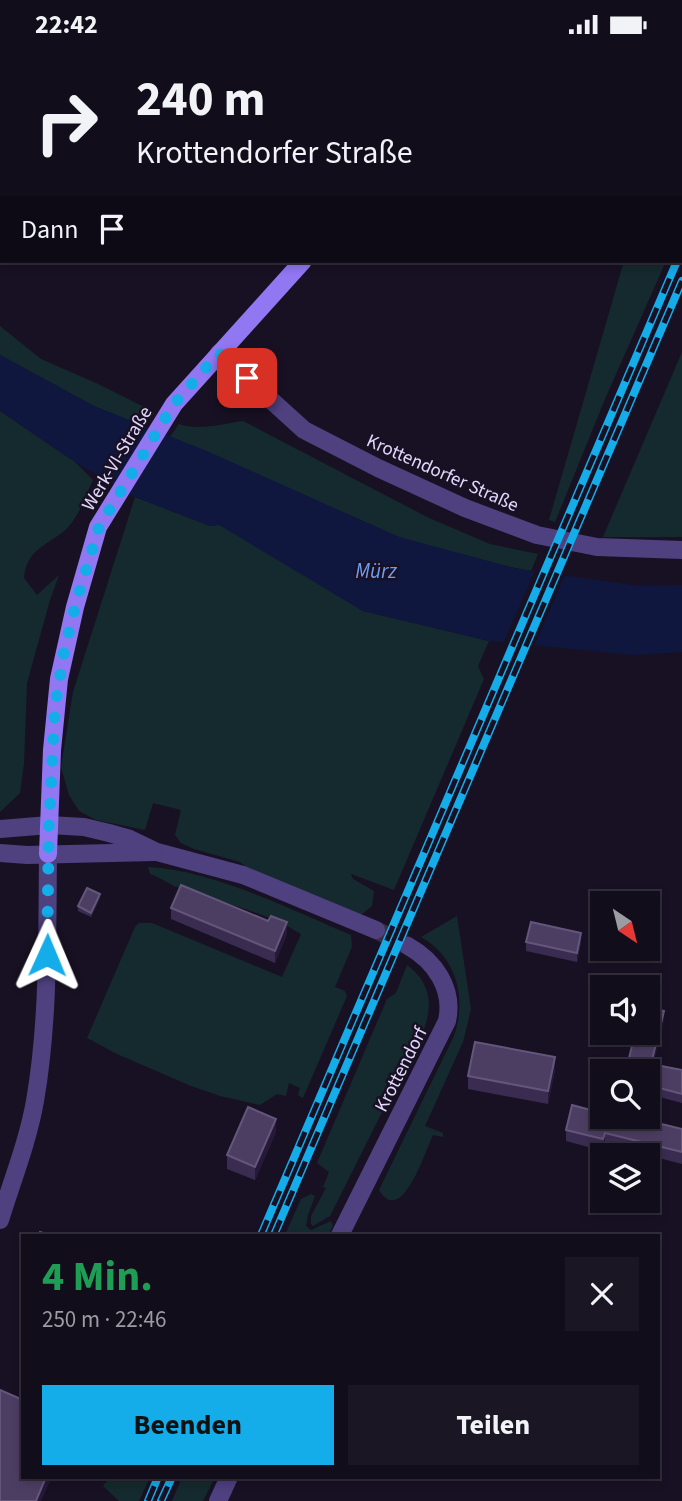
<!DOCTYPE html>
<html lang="de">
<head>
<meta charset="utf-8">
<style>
  body { margin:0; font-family:"Source Sans 3",sans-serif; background:#1b1624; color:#f1f3f6; height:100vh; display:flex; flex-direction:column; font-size:26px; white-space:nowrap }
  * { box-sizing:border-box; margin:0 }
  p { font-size:23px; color:#9c9ca3 }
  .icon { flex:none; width:38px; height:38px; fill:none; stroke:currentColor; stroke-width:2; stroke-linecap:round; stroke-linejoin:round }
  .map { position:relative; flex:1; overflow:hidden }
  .drawer { position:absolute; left:21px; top:1185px; width:639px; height:245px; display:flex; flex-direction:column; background:#120d1b; border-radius:0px; box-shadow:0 4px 10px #0003,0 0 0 2px #312d3a }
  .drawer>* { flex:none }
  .top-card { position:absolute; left:0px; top:0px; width:682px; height:214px; box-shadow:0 4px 10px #0003,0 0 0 2px #312d3a; background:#120d1b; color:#f1f3f6; overflow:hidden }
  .needle { width:46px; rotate:145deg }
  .controls { position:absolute; left:590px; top:842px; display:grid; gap:14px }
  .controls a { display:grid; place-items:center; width:70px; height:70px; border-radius:0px; background:#120d1b; box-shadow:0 4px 10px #0003,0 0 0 2px #312d3a; font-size:35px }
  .pin { position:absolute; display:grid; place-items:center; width:60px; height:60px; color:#fff; margin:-30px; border-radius:14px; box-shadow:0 4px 10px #0006 }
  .me { position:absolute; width:77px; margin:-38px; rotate:1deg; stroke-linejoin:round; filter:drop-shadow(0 0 5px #0008) }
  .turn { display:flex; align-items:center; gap:24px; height:147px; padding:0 21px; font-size:32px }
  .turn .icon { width:91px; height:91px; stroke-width:2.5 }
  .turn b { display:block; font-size:49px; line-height:60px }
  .then { display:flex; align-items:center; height:66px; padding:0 21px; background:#0003; gap:14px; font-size:26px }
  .round { display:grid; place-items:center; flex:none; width:74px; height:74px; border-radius:0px; background:#1b1624 }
  .head { display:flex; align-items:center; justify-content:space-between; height:119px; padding:0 21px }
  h1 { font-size:42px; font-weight:700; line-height:52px; color:#1e9e55 }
  .primary-button { display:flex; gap:14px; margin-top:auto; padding:14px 21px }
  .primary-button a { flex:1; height:80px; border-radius:0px; background:#15acea; color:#111; font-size:28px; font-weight:700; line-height:80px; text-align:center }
  .primary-button a+a { background:#1b1624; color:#f1f3f6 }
  .status { display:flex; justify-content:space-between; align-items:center; height:49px; padding:0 35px; background:#120d1b; direction:ltr }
  .status svg { height:19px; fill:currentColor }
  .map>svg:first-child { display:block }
  .green { fill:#152a2e }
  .water { fill:#0f173f }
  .pier { fill:#181124 }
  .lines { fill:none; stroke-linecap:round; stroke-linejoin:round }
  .street-tunnel { stroke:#362f44; stroke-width:18; stroke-dasharray:18 9; stroke-linecap:butt }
  .street { stroke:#4f407f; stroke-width:18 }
  .secondary { stroke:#9277f3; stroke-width:18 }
  .rail-casing { stroke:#15acea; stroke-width:8 }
  .rail { stroke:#181124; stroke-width:5; stroke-dasharray:16; stroke-linecap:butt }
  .wall { fill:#3a2c51 }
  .shaded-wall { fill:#251937 }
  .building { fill:#4c3e63; stroke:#64567b; stroke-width:2 }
  .route { stroke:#15acea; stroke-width:12; stroke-dasharray:0 21.6 }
  .labels { text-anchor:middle; stroke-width:5; stroke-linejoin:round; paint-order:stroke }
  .street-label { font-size:19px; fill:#e3d8fc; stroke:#181124 }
  .water-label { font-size:21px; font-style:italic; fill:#6f9cf2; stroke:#181124 }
</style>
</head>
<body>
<div class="status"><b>22:42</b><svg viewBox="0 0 49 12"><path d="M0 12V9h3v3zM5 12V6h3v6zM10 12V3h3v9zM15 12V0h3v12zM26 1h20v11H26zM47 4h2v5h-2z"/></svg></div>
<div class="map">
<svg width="682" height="1452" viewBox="0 0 682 1452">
  <rect width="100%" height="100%" fill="#181124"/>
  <g class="green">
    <polygon points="624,212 666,212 605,350 555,473 549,471"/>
    <polygon points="0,277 41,310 96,334 144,358 133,373 94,357 0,306"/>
    <polygon points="682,303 682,488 603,488"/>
    <path d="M0 362 75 413 93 431C86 445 80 464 70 476 53 496 27 496 24 529L37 546 59 526 50 551 27 634 24 715 20 744 0 763Z"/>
    <path d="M243 372 429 469 490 495 538 505 531 522 491 514 399 488 170 388 179 375C198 382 223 375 243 372Z"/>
    <polygon points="135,448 210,477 219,475 363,562 489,592 478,617 484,630 394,841 351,825 353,830 374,842 372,857 361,866 256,826 240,813 194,800 181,794 175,786 181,761 153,754 145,781 96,771 79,762 69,746 61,718 73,643"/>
    <path d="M148 818C213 821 291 861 351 886L352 898 335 938 345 942 347 947 303 1049 298 1046 300 1039 289 1034 286 1047 277 1045 260 1056 220 1047 191 1037 117 1005 87 989 135 878 139 874H152L282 928 301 885C262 861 217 853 174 837 166 833 159 828 150 825Z"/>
    <path d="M457 867 471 960 463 993 425 1077 443 1084V1088L433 1086C426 1100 402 1179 379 1141L454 987C467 950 457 908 421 888Z"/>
    <path d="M407 916C451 949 418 993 399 1030L391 1026 376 1059 382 1063 330 1167 313 1177 311 1175V1167L326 1139 323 1138 329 1123 317 1114 387 950 396 944Z"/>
    <polygon points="317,1142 308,1166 306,1177 311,1181 331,1172 333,1177 328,1186 285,1186 301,1150 311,1145 315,1147"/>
    <polygon points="110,1428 150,1428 139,1452 119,1452 103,1437"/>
    <polygon points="182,1428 215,1428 203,1452 172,1452"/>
  </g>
  <polygon class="water" points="0,306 94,357 207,402 399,488 518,520 639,537 682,536 682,603 634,606 489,592 363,562 219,476 210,477 135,448 75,413 0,362"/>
  <polygon class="pier" points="536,519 566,524 533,600 502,597"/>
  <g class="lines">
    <polyline class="street-tunnel" points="376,881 408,897"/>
    <g class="street">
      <polyline points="219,304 304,381 378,419 465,459 537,486 597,498 682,501"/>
      <polyline points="0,780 49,776 84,778 109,784 130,790 157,803 243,826 376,881"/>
      <polyline points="0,804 27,806 154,803"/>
      <path d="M0 1171C12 1132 28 1092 35 1052 49 971 47 888 48 805"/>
      <path d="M340 1186 447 972C454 940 435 912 408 897"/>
      <polyline points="218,1452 229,1428"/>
    </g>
    <g class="secondary">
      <polyline points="490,2 492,0"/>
      <polyline points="48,805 52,701 59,630 75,558 98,478 174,355 303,212"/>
    </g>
    <defs>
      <g id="rail">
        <polyline points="261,1186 677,212"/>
        <polyline points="274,1186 682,232"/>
        <polyline points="148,1452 158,1428"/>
        <polyline points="161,1452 172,1428"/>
      </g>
    </defs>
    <use href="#rail" class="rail-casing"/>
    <use href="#rail" class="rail"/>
  </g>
  <g class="wall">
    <polygon points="100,849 91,868 78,862 78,857"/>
    <polygon points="171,859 268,872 287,885 275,914 171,870"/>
    <polygon points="526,893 581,893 577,913 526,902"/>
    <polygon points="664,971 653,1015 682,1021 682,1054 648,1045 648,1022"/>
    <polygon points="555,1021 548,1055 468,1040 468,1027"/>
    <polygon points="632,1072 682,1080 682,1115 605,1095 603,1102 566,1092 566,1081"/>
    <polygon points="276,1083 255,1131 227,1120 227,1106"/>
  </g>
  <g class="shaded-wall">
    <polygon points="100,845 100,849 91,868 91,864"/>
    <polygon points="287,873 287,885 275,914 275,902"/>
    <polygon points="581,884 581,893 577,913 577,904"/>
    <polygon points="664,962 664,971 651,1024 651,1015"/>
    <polygon points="555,1008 555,1021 548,1055 548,1042"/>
    <polygon points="276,1070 276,1083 255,1131 255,1118"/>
    <polygon points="605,1084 605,1095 603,1102 603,1090"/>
    <polygon points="46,1428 52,1428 41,1452 36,1452"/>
  </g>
  <g class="building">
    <polygon points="181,836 268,872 271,867 287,873 275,902 171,859"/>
    <polygon points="87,839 100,845 91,864 78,857"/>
    <polygon points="531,873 581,884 577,904 526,893"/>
    <polygon points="648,958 664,962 651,1015 682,1021 682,1045 648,1036 648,1022 626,1022 635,984 648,984"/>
    <polygon points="475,993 555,1008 548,1042 468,1027"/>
    <polygon points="572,1056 602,1064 602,1068 616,1068 632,1072 633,1068 682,1080 682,1103 605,1084 603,1090 566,1081"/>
    <polygon points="248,1058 276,1070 255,1118 227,1106"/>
    <polygon points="40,1183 49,1186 38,1186"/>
    <polygon points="0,1341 23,1351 23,1428 46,1428 36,1452 0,1452"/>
  </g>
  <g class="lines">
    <polyline class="route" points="47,906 49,776 55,658 64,603 75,558 99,478 174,355 219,304 247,329"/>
  </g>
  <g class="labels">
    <g class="street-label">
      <text transform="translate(116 409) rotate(-59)" y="7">Werk-VI-Straße</text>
      <text transform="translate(443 423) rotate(24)" y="7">Krottendorfer Straße</text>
      <text transform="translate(400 1020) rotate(-63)" y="7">Krottendorf</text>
    </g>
    <g class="water-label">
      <text x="376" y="529">Mürz</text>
    </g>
  </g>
</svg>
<div class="controls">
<a><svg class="needle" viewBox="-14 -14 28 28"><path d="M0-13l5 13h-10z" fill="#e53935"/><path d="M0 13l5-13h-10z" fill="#9c9ca3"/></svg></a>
<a><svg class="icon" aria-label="sound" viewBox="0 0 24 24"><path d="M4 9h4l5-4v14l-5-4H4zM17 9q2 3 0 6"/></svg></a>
<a><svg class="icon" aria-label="search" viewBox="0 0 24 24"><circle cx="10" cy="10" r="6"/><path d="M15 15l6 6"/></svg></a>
<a><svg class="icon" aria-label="layers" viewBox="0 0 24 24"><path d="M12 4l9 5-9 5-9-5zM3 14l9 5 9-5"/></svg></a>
</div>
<div class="pin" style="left:247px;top:329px;background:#d93025"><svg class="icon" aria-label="arrive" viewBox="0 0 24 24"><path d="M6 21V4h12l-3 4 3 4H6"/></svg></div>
<svg class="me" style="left:47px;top:906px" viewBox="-20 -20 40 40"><path d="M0-17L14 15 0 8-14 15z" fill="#15acea" stroke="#fff" stroke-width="4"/></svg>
<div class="top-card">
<div class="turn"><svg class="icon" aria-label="right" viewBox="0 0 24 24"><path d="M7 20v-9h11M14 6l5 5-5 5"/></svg><div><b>240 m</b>Krottendorfer Straße</div></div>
<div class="then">Dann<svg class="icon" aria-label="arrive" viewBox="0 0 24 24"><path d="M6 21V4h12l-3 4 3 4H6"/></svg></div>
</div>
<section class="drawer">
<div class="head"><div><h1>4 Min.</h1><p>250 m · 22:46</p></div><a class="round"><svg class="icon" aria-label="close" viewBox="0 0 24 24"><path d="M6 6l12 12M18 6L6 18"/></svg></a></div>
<div class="primary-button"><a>Beenden</a><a>Teilen</a></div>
</section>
</div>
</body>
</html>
